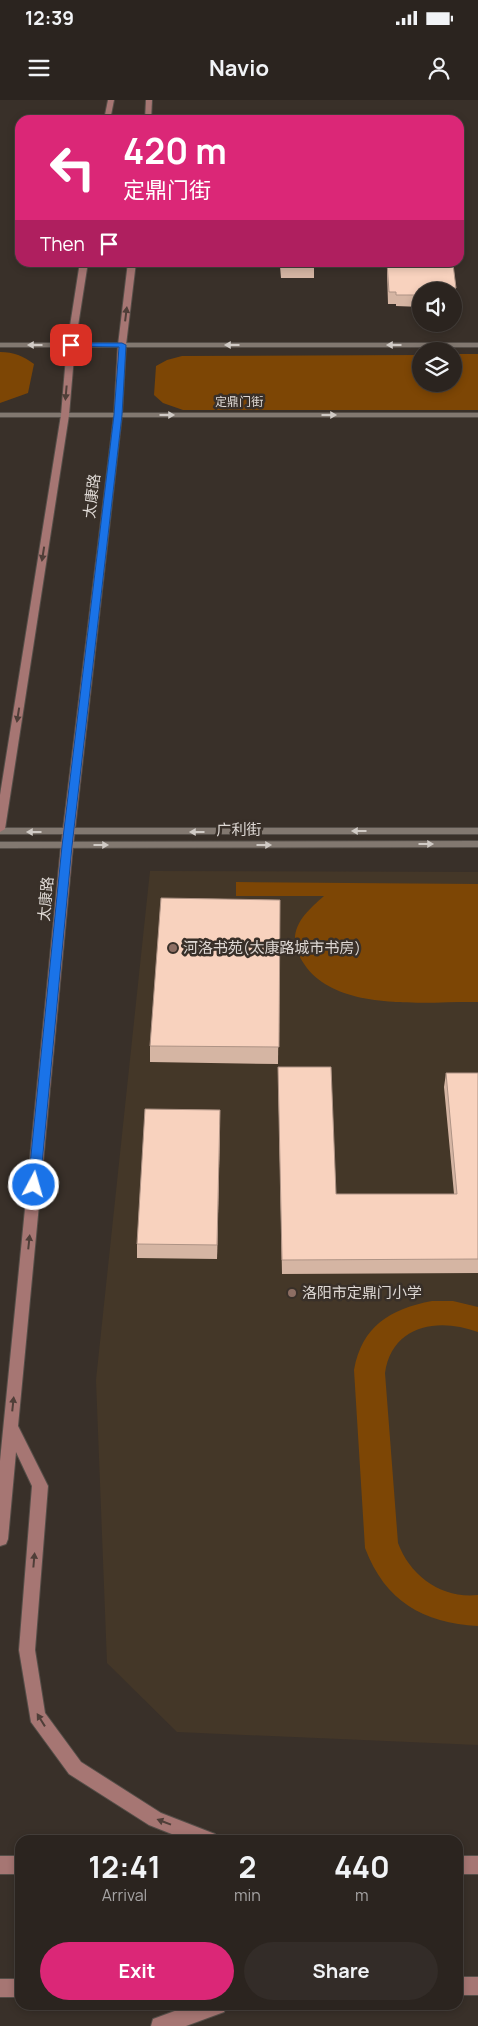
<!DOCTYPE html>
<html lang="en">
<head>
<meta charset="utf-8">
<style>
  body { margin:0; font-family:Manrope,"Noto Sans SC",sans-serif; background:#332c28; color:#f1f3f6; height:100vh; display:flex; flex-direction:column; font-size:19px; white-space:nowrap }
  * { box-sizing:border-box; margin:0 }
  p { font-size:16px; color:#a6a4a4 }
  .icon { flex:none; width:28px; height:28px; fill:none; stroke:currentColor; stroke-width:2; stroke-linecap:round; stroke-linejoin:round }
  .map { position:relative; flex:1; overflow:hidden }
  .details { position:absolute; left:15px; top:1735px; width:448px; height:175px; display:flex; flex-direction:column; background:#2b241f; border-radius:15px; box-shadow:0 2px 8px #0003,0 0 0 1px #47413d }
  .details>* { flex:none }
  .banner { position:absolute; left:15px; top:15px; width:449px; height:152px; border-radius:15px; box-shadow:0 2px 8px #0003,0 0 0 1px #47413d; background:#db2777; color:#fff; overflow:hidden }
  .tools { position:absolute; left:412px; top:182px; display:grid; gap:10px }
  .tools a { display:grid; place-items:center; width:50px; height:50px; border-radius:50%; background:#2b241f; box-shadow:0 2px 8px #0003,0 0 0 1px #47413d; font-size:25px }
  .pin { position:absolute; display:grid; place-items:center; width:42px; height:42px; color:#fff; margin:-21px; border-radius:10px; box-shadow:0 2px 8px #0006 }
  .me { position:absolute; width:55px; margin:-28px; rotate:6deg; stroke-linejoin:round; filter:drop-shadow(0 0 4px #0008) }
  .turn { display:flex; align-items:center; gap:18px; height:105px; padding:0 25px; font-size:22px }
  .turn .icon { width:65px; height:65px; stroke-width:2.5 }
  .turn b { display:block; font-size:35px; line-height:42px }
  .then { display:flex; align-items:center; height:48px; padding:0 25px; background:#0003; gap:10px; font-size:19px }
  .eta { display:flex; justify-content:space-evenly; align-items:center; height:85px; text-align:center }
  .eta b { font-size:30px; font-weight:700; line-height:35px }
  .primary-button { display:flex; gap:10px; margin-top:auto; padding:10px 25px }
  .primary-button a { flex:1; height:58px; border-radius:30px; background:#db2777; color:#fff; font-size:20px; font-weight:700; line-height:58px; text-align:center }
  .primary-button a+a { background:#332c28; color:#f1f3f6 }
  .status { display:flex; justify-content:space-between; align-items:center; height:35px; padding:0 25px; background:#2b241f; direction:ltr }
  .status svg { height:14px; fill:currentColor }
  header { display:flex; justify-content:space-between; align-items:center; height:65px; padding:0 25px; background:#2b241f; font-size:22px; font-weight:700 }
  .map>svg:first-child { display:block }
  .education { fill:#443728 }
  .green { fill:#7d4605 }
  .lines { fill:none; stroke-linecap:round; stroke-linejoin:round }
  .minor-casing { stroke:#554e48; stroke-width:2 }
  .tertiary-casing { stroke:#554e48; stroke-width:2 }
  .secondary-casing { stroke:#554e48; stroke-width:2 }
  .minor { fill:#827870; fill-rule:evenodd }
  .tertiary { fill:#827870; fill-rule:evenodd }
  .secondary { fill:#a67673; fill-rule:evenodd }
  .wall { fill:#d5b5a3 }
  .shaded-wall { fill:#ae9385 }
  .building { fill:#f8d2be; stroke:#ae9385 }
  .oneway { fill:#4f3e38 }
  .oneway2 { fill:#d0cac5 }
  .route { fill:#1a73e8; stroke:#114b97 }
  .education-dot { fill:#8d6e63; stroke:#393029; stroke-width:2 }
  .labels { text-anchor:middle; stroke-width:5; stroke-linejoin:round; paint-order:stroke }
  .far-street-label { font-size:12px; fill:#ded8d4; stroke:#393029 }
  .street-label { font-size:15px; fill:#ded8d4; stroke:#393029 }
  .poi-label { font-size:15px; fill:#ded8d4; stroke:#393029; text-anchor:start }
</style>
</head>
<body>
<div class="status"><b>12:39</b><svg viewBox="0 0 49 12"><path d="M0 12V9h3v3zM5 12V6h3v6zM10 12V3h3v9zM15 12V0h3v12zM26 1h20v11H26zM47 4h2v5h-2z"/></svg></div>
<header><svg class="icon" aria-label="menu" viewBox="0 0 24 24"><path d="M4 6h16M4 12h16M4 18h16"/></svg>Navio<svg class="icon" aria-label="person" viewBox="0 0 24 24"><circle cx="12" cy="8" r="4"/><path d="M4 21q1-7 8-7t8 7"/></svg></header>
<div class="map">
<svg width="478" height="1926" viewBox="0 0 478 1926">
  <rect width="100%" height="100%" fill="#393029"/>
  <polygon class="education" points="150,771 478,772 478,1645 177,1632 107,1563 96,1280"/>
  <g class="green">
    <path d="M0 252C14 252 23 256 34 264L28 293 0 303Z"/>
    <polygon points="454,254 478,254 478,310 183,310 163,303 154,295 156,266 167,260 182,256 421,255 421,284 454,284"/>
    <path d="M236 782 478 784V902C423 901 325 915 298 853 287 828 308 810 324 796H236Z"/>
    <path d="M432 1201H453L478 1207V1232C438 1217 392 1225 385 1273L398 1443C410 1476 442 1499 478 1495V1526C423 1523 385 1501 365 1448L354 1270C362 1226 390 1209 432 1201Z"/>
  </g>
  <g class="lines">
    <defs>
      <g id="minor">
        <rect x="0" y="243" width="478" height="4"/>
        <rect x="0" y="313" width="478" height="4"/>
      </g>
      <g id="tertiary">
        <rect x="0" y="728" width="478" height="6"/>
        <polygon points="478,741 478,747 0,748 0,742"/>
      </g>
      <g id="secondary">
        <polygon points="108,0 114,0 110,20 104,20"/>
        <polygon points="146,0 152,0 151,20 145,20"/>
        <polygon points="80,162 88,162 75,245 69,315 5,729 0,732 0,695 61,315 67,245"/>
        <polygon points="128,162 136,162 126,245 122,315 73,746 18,1326 48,1386 35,1550 45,1613 81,1662 161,1713 215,1734 218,1740 187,1740 149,1725 69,1674 31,1622 19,1550 32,1386 16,1352 8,1439 6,1444 0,1446 0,1361 61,746 114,315 118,245"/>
        <rect x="0" y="1756" width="20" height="18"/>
        <rect x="458" y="1756" width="20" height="18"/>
        <rect x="458" y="1877" width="20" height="18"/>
        <rect x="0" y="1879" width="20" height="18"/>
        <polygon points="191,1905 226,1905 224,1912 186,1926 151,1926 153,1919"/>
      </g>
    </defs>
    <use href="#minor" class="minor-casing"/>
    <use href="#tertiary" class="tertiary-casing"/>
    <use href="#secondary" class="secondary-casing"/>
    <use href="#minor" class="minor"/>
    <use href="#tertiary" class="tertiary"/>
    <use href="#secondary" class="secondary"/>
  </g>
  <g class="wall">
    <polygon points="459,98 462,114 461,126 459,126"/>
    <polygon points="274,162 321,162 321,167 314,167 314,178 281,178 280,166 274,166"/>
    <polygon points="387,162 417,163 456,188 455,200 454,200 454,191 421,191 421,207 396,206 396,204 388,204 387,172"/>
    <polygon points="280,800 278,964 150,962 150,946"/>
    <polygon points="278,967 336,1094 454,1094 444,987 446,973 478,973 478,1173 282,1174"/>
    <polygon points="220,1024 217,1159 137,1158 137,1144"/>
  </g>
  <polygon class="shaded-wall" points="220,1010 220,1024 217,1159 217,1145"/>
  <g class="building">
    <polygon points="459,98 462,114 459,114"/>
    <rect x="281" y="162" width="33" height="4"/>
    <polygon points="387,162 453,164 456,188 421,188 421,195 396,195 396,192 389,192"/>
    <polygon points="161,798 280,800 279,947 150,946"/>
    <polygon points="278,967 331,967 336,1094 457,1094 446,973 478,973 478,1159 282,1160"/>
    <polygon points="145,1009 220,1010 217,1145 137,1144"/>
  </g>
  <defs><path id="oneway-solid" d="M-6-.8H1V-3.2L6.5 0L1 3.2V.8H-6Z" transform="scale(1.25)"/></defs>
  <g class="oneway">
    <use href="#oneway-solid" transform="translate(126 214) rotate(-83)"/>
    <use href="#oneway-solid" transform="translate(66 293) rotate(95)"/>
    <use href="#oneway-solid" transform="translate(43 454) rotate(99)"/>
    <use href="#oneway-solid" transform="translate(18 615) rotate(99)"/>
    <use href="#oneway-solid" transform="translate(29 1142) rotate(-84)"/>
    <use href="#oneway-solid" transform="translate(13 1304) rotate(-84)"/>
    <use href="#oneway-solid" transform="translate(34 1460) rotate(-85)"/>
    <use href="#oneway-solid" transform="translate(41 1620) rotate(-122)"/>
    <use href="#oneway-solid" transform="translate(164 1722) rotate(-159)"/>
  </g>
  <g class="oneway2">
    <use href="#oneway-solid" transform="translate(35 245) rotate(180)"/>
    <use href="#oneway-solid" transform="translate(232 245) rotate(-180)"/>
    <use href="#oneway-solid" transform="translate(394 245) rotate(-180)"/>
    <use href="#oneway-solid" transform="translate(167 315)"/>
    <use href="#oneway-solid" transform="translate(329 315)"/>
    <use href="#oneway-solid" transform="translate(359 731) rotate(180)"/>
    <use href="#oneway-solid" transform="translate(34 732) rotate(-180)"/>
    <use href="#oneway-solid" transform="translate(197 732) rotate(180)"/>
    <use href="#oneway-solid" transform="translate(426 744)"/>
    <use href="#oneway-solid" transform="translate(101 745)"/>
    <use href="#oneway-solid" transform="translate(264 745)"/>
  </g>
  <polygon class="route" points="71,243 122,243 126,245 122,315 72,746 40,1085 34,1089 28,1085 62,746 114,315 119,247 68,246 67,245"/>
  <g class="education-dot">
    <circle cx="173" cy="848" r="5"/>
    <circle cx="292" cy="1193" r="5"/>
  </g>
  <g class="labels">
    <g class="far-street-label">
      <text x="239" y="306">定鼎门街</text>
    </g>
    <g class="street-label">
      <text transform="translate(92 396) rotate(-83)" y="5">太康路</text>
      <text x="239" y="735">广利街</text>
      <text transform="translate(46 799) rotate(-85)" y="5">太康路</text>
    </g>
    <g class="poi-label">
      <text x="183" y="853">河洛书苑(太康路城市书房)</text>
      <text x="302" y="1198">洛阳市定鼎门小学</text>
    </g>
  </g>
</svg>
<div class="tools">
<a><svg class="icon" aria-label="sound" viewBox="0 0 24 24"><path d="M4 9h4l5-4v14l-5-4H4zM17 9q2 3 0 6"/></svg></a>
<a><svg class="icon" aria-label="layers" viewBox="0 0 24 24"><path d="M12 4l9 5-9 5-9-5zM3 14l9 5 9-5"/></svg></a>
</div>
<div class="pin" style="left:71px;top:245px;background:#d93025"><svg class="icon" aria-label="arrive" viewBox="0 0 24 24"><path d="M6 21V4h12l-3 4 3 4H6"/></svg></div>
<svg class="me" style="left:34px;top:1085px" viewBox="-20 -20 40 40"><circle r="17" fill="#1a73e8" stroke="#fff" stroke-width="3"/><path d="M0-11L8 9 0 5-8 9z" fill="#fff"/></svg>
<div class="banner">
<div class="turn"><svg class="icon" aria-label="left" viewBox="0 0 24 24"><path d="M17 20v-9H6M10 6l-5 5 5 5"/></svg><div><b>420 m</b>定鼎门街</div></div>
<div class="then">Then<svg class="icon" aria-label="arrive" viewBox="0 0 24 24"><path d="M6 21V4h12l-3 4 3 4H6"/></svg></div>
</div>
<section class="details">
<div class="eta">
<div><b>12:41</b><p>Arrival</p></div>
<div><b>2</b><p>min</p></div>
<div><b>440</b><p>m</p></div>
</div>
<div class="primary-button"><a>Exit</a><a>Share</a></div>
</section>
</div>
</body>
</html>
